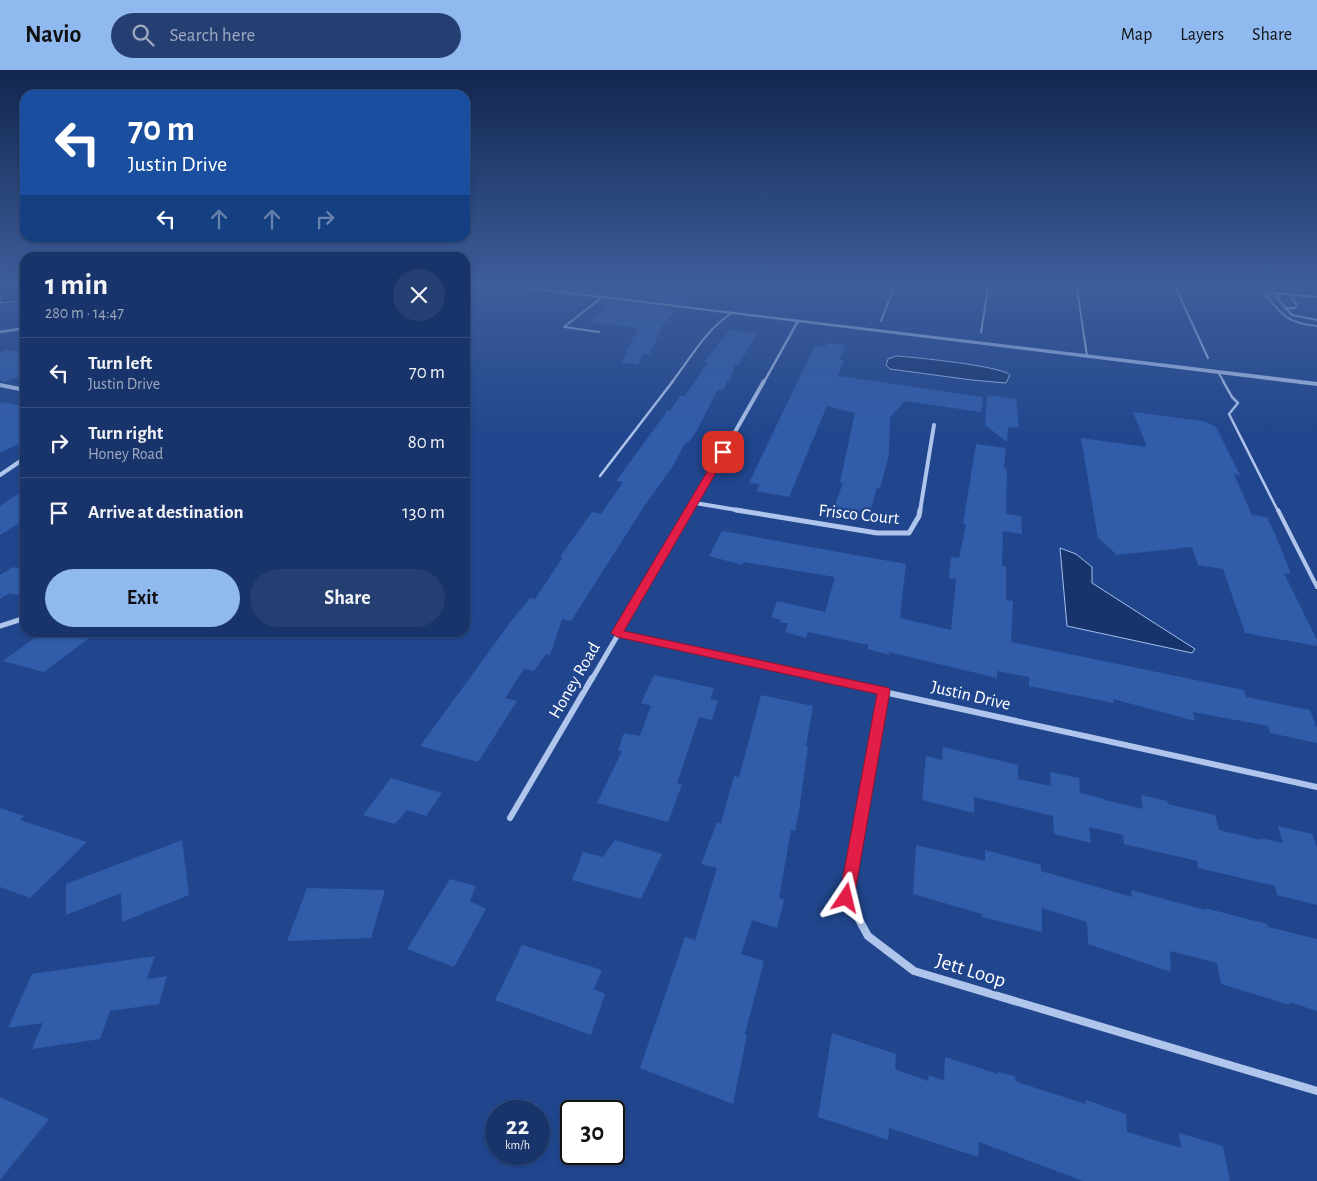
<!DOCTYPE html>
<html lang="en">
<head>
<meta charset="utf-8">
<style>
  body { margin:0; font-family:"Alegreya Sans",sans-serif; background:#263f72; color:#f1f3f6; height:100vh; display:flex; flex-direction:column; font-size:19px; white-space:nowrap }
  * { box-sizing:border-box; margin:0 }
  p { font-size:16px; color:#9faac1 }
  .icon { flex:none; width:28px; height:28px; fill:none; stroke:currentColor; stroke-width:2; stroke-linecap:round; stroke-linejoin:round }
  .map { position:relative; flex:1; overflow:hidden }
  .sheet { position:absolute; left:20px; top:182px; width:450px; height:385px; display:flex; flex-direction:column; background:#19346a; border-radius:15px; box-shadow:0 1px 4px #0004,0 0 0 1px #374f7e }
  .sheet>* { flex:none }
  .top-card { position:absolute; left:20px; top:20px; width:450px; height:152px; border-radius:15px; box-shadow:0 1px 4px #0004,0 0 0 1px #374f7e; background:#1a4fa0; color:#fff; overflow:hidden }
  .speed { position:absolute; left:485px; top:1030px; display:flex; gap:10px; font-size:25px; font-weight:700; text-align:center }
  .speed>* { display:grid; place-content:center; width:65px; height:65px; border-radius:50%; background:#19346a; box-shadow:0 1px 4px #0004,0 0 0 1px #374f7e; line-height:1 }
  .speed small { font-size:12px; font-weight:400 }
  .speed .limit { border:2px solid #111; border-radius:8px; background:#fff; color:#111 }
  .pin { position:absolute; display:grid; place-items:center; width:42px; height:42px; color:#fff; margin:-21px; border-radius:10px; box-shadow:0 2px 8px #0006 }
  .me { position:absolute; width:55px; margin:-28px; rotate:10deg; stroke-linejoin:round; filter:drop-shadow(0 0 4px #0008) }
  .turn { display:flex; align-items:center; gap:18px; height:105px; padding:0 25px; font-size:22px }
  .turn .icon { width:65px; height:65px; stroke-width:2.5 }
  .turn b { display:block; font-size:35px; line-height:42px }
  .lanes { display:flex; align-items:center; height:48px; padding:0 25px; background:#0003; justify-content:center; gap:25px; direction:ltr }
  .lanes .off { opacity:.35 }
  .round { display:grid; place-items:center; flex:none; width:52px; height:52px; border-radius:26px; background:#263f72 }
  .summary { display:flex; align-items:center; justify-content:space-between; height:85px; padding:0 25px }
  h1 { font-size:30px; font-weight:700; line-height:38px }
  .primary-button { display:flex; gap:10px; margin-top:auto; padding:10px 25px }
  .primary-button a { flex:1; height:58px; border-radius:30px; background:#90b9f0; color:#111; font-size:20px; font-weight:700; line-height:58px; text-align:center }
  .primary-button a+a { background:#263f72; color:#f1f3f6 }
  ul { padding:0; list-style:none }
  li { display:flex; align-items:center; gap:15px; height:70px; padding:0 25px; border-top:1px solid #374f7e }
  li div { flex:1 }
  li b { display:block; font-size:19px }
  li em { font-style:normal }
  header { display:flex; align-items:center; gap:30px; box-sizing:border-box; height:70px; padding:0 25px; background:#90b9f0; color:#111 }
  header strong { font-size:24px }
  nav { display:flex; gap:28px; margin-inline-start:auto; font-size:18px }
  .search { width:350px; height:45px; background:#263f72; display:flex; align-items:center; gap:12px; box-sizing:border-box; padding:0 18px; border-radius:28px; color:#9faac1; font-size:19px }
  .map>svg:first-child { display:block }
  .water { fill:#17346c; stroke:#a3bfed }
  .building { fill:#305caa }
  .lines { fill:none; stroke-linecap:round; stroke-linejoin:round }
  .service-far2 { stroke:#afc5ec; stroke-width:2 }
  .service-far1 { stroke:#afc5ec; stroke-width:2.5 }
  .service { stroke:#afc5ec; stroke-width:4 }
  .minor-far4 { stroke:#afc5ec; stroke-width:2.5 }
  .minor-far3 { stroke:#afc5ec; stroke-width:4 }
  .minor-far2 { stroke:#afc5ec; stroke-width:5 }
  .minor-far1 { stroke:#afc5ec; stroke-width:6 }
  .minor { stroke:#afc5ec; stroke-width:8 }
  .tertiary { fill:#afc5ec; fill-rule:evenodd }
  .route { fill:#e11d48; stroke:#92132f }
  .labels { text-anchor:middle; stroke-width:5; stroke-linejoin:round; paint-order:stroke }
  .street-label { font-size:18px; fill:#fff; stroke:#21468d }
  .near-street-label { font-size:21px; fill:#fff; stroke:#21468d }
</style>
</head>
<body>
<header>
<strong>Navio</strong>
<div class="search"><svg class="icon" aria-label="search" viewBox="0 0 24 24"><circle cx="10" cy="10" r="6"/><path d="M15 15l6 6"/></svg>Search here</div>
<nav><a>Map</a><a>Layers</a><a>Share</a></nav>
</header>
<div class="map">
<svg width="1317" height="1111" viewBox="0 0 1317 1111">
  <rect width="100%" height="100%" fill="#21468d"/>
  <g class="water">
    <polygon points="0,212 25,212 25,230 0,233"/>
    <path d="M896 286C913 287 1002 296 1010 305L1006 313 972 310 890 299 886 295 888 289Z"/>
    <polygon points="1060,478 1076,484 1092,497 1092,513 1195,579 1192,583 1067,556"/>
  </g>
  <g class="building">
    <polygon points="635,212 703,212 683,234 618,226"/>
    <polygon points="613,231 678,239 663,254 650,284 643,284 638,294 621,293 638,258 589,252"/>
    <polygon points="729,260 757,263 738,296 735,295 730,310 728,310 723,320 718,319 696,362 688,373 685,373 673,396 645,435 571,551 562,549 550,585 546,584 534,601 524,599 505,628 517,631 478,692 420,676 512,550 530,528 535,529 563,487 560,487 592,442 601,444 623,412 616,411 668,340 670,341 680,326 685,326 708,292 704,292"/>
    <polygon points="827,273 846,275 839,290 844,290 838,306 983,327 981,342 905,331 890,347 889,384 880,419 877,418 870,442 834,437 843,413 840,412 855,343 827,336 789,427 756,421 760,414 749,413 815,275 825,277"/>
    <polygon points="7,280 25,283 25,304 5,312 0,311 0,283"/>
    <polygon points="987,325 1016,329 1019,357 1008,358 1007,372 985,355"/>
    <polygon points="0,332 25,336 25,371 0,383"/>
    <polygon points="1133,342 1203,351 1216,357 1240,405 1234,404 1252,445 1267,447 1275,464 1291,504 1284,503 1317,570 1317,576 1245,563 1223,499 1198,495 1192,477 1117,485 1098,468 1081,368 1147,377"/>
    <polygon points="976,374 1006,378 1004,398 1007,399 1006,444 1021,446 1022,464 1003,461 1002,496 1006,496 1006,530 1013,531 1011,572 1244,620 1246,627 1310,640 1317,658 1317,673 1270,663 1268,656 1193,642 1195,651 1113,629 1114,633 1029,616 1029,607 997,601 997,608 889,582 889,585 868,579 868,575 808,562 806,568 785,562 788,553 780,553 781,550 771,547 777,531 825,542 835,507 743,492 742,495 709,486 722,461 906,494 900,548 951,560 956,509 949,508 951,487 959,488 966,455 963,454"/>
    <polygon points="25,419 25,450 0,465 0,436"/>
    <polygon points="13,497 25,500 25,527 10,523 0,529 0,505"/>
    <polygon points="43,562 97,562 44,602 3,591"/>
    <polygon points="654,605 714,618 710,629 718,631 712,650 699,647 677,713 682,714 668,752 597,733 622,681 618,680 624,663 640,666 651,636 641,633"/>
    <polygon points="761,625 813,636 806,676 808,677 799,741 795,761 791,760 779,828 784,830 777,858 752,850 741,884 764,891 745,964 747,965 733,1034 640,998 685,867 695,870 717,798 701,794 717,752 721,753 734,706 739,707"/>
    <polygon points="943,677 1018,695 1018,709 1051,716 1050,702 1079,708 1080,723 1105,729 1105,730 1143,739 1141,725 1167,731 1168,734 1215,745 1219,760 1261,770 1260,768 1283,773 1278,756 1312,764 1317,778 1317,835 1277,825 1275,816 1198,798 1197,791 1124,774 1123,765 1089,757 1091,773 1054,764 1053,746 974,727 974,743 922,730 926,686 942,690"/>
    <polygon points="391,708 442,723 426,746 407,740 395,754 363,745"/>
    <polygon points="0,738 24,746 20,750 87,772 30,828 0,817"/>
    <polygon points="182,770 189,825 122,852 121,823 66,845 66,814"/>
    <polygon points="615,770 662,784 641,829 572,810 583,782 603,787"/>
    <polygon points="916,775 985,791 985,780 1041,795 1041,801 1132,827 1131,820 1205,840 1205,838 1267,854 1268,857 1317,869 1317,941 1289,932 1290,935 1221,914 1217,893 1170,881 1171,902 1088,874 1087,852 1042,838 1042,862 982,847 982,844 913,824"/>
    <polygon points="450,809 476,816 470,831 486,839 454,897 407,879"/>
    <polygon points="307,818 385,820 371,868 287,871"/>
    <polygon points="522,875 602,900 594,919 605,924 591,965 495,930"/>
    <polygon points="155,886 147,909 167,906 159,934 110,941 100,969 32,979 43,953 8,958 32,904"/>
    <polygon points="832,963 896,984 895,999 928,1011 929,1005 944,1011 945,987 998,1004 998,1002 1014,1006 1017,1012 1086,1034 1086,1030 1126,1044 1127,1062 1181,1078 1179,1063 1223,1076 1230,1111 1083,1111 979,1072 978,1087 889,1058 888,1070 818,1047"/>
    <polygon points="0,1027 49,1049 0,1110"/>
  </g>
  <g class="lines">
    <g class="service-far2">
      <polyline points="1076,212 1087,286"/>
      <polyline points="1173,212 1208,288"/>
      <polyline points="1280,225 1276,227 1292,245 1317,250"/>
      <path d="M1317 227 1275 223 1266 225C1283 247 1289 253 1317 256"/>
      <polyline points="1287,238 1295,238 1297,235 1292,228 1296,225"/>
      <polyline points="881,251 896,212"/>
      <polyline points="599,262 564,257 601,228"/>
      <polyline points="981,262 989,212"/>
      <polyline points="1218,302 1224,312"/>
      <path d="M672 312C690 289 707 258 732 243"/>
    </g>
    <g class="service-far1">
      <polyline points="1223,311 1232,327 1238,333 1229,344 1278,441"/>
      <polyline points="600,406 673,311"/>
    </g>
    <polyline class="service" points="1278,440 1317,517"/>
    <g class="minor-far4">
      <polyline points="0,262 25,258"/>
      <polyline points="764,312 798,251"/>
    </g>
    <g class="minor-far3">
      <polyline points="0,315 25,320"/>
      <polyline points="0,405 25,388"/>
      <polyline points="695,433 743,441"/>
      <polyline points="690,441 764,311"/>
      <polyline points="920,441 934,355"/>
    </g>
    <g class="minor-far2">
      <polyline points="736,440 877,463 909,463 919,446 920,440"/>
      <polyline points="0,556 25,548"/>
      <polyline points="617,563 825,609"/>
      <polyline points="592,609 691,440"/>
    </g>
    <g class="minor-far1">
      <polyline points="820,608 1317,717"/>
      <polyline points="510,748 592,608"/>
      <polyline points="846,827 884,621"/>
    </g>
    <polyline class="minor" points="846,826 868,866 914,901 1317,1021"/>
    <polygon class="tertiary" points="471,212 485,212 1317,312 1317,316"/>
  </g>
  <linearGradient id="sky" x2="0" y2="1"><stop stop-color="#12264e"/><stop offset="0.58" stop-color="#3d5d9a"/><stop offset="1" stop-color="#3d5d9a" stop-opacity="0"/></linearGradient>
  <rect width="1317" height="368" fill="url(#sky)"/>
  <polygon class="route" points="720,380 728,382 624,561 889,618 890,621 854,828 852,833 846,835 841,833 839,828 877,624 617,567 611,563"/>
  <g class="labels">
    <g class="street-label">
      <text transform="translate(859 444) rotate(6)" y="6">Frisco Court</text>
      <text transform="translate(574 610) rotate(-60)" y="6">Honey Road</text>
      <text transform="translate(971 625) rotate(13)" y="6">Justin Drive</text>
    </g>
    <g class="near-street-label">
      <text transform="translate(971 900) rotate(17)" y="7">Jett Loop</text>
    </g>
  </g>
</svg>
<div class="speed"><div>22<small>km/h</small></div><div class="limit">30</div></div>
<div class="pin" style="left:723px;top:382px;background:#d93025"><svg class="icon" aria-label="arrive" viewBox="0 0 24 24"><path d="M6 21V4h12l-3 4 3 4H6"/></svg></div>
<svg class="me" style="left:846px;top:828px" viewBox="-20 -20 40 40"><path d="M0-17L14 15 0 8-14 15z" fill="#e11d48" stroke="#fff" stroke-width="4"/></svg>
<div class="top-card">
<div class="turn"><svg class="icon" aria-label="left" viewBox="0 0 24 24"><path d="M17 20v-9H6M10 6l-5 5 5 5"/></svg><div><b>70 m</b>Justin Drive</div></div>
<div class="lanes"><svg class="icon" aria-label="left" viewBox="0 0 24 24"><path d="M17 20v-9H6M10 6l-5 5 5 5"/></svg><svg class="icon off" aria-label="ahead" viewBox="0 0 24 24"><path d="M12 20V5M6 11l6-6 6 6"/></svg><svg class="icon off" aria-label="ahead" viewBox="0 0 24 24"><path d="M12 20V5M6 11l6-6 6 6"/></svg><svg class="icon off" aria-label="right" viewBox="0 0 24 24"><path d="M7 20v-9h11M14 6l5 5-5 5"/></svg></div>
</div>
<section class="sheet">
<div class="summary"><div><h1>1 min</h1><p>280 m · 14:47</p></div><a class="round"><svg class="icon" aria-label="close" viewBox="0 0 24 24"><path d="M6 6l12 12M18 6L6 18"/></svg></a></div>
<ul>
<li><svg class="icon" aria-label="left" viewBox="0 0 24 24"><path d="M17 20v-9H6M10 6l-5 5 5 5"/></svg><div><b>Turn left</b><p>Justin Drive</p></div><em>70 m</em></li>
<li><svg class="icon" aria-label="right" viewBox="0 0 24 24"><path d="M7 20v-9h11M14 6l5 5-5 5"/></svg><div><b>Turn right</b><p>Honey Road</p></div><em>80 m</em></li>
<li><svg class="icon" aria-label="arrive" viewBox="0 0 24 24"><path d="M6 21V4h12l-3 4 3 4H6"/></svg><div><b>Arrive at destination</b></div><em>130 m</em></li>
</ul>
<div class="primary-button"><a>Exit</a><a>Share</a></div>
</section>
</div>
</body>
</html>
